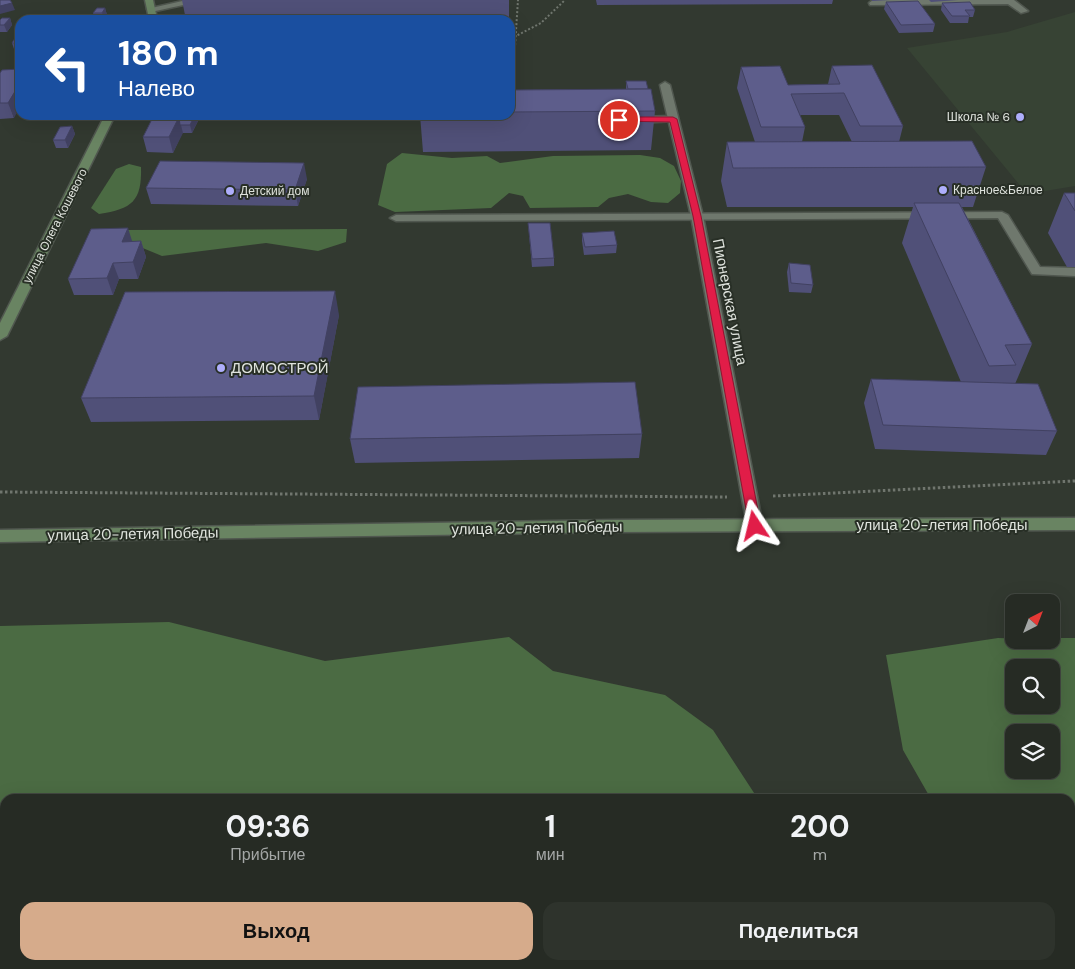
<!DOCTYPE html>
<html lang="ru">
<head>
<meta charset="utf-8">
<style>
  body { margin:0; font-family:"DM Sans",sans-serif; background:#2e332c; color:#f1f3f6; height:100vh; display:flex; flex-direction:column; font-size:19px; white-space:nowrap }
  * { box-sizing:border-box; margin:0 }
  p { font-size:16px; color:#a4a7a6 }
  .icon { flex:none; width:28px; height:28px; fill:none; stroke:currentColor; stroke-width:2; stroke-linecap:round; stroke-linejoin:round }
  .map { position:relative; flex:1; overflow:hidden }
  .drawer { position:absolute; left:0px; top:794px; width:1075px; height:176px; display:flex; flex-direction:column; background:#262b24; border-radius:15px 15px 0 0; box-shadow:0 5px 20px #0002,0 0 0 1px #424741 }
  .drawer>* { flex:none }
  .banner { position:absolute; left:15px; top:15px; width:500px; height:105px; border-radius:15px; box-shadow:0 5px 20px #0002,0 0 0 1px #424741; background:#1a4fa0; color:#fff; overflow:hidden }
  .needle { width:32px; rotate:42deg }
  .tools { position:absolute; left:1005px; top:594px; display:grid; gap:10px }
  .tools a { display:grid; place-items:center; width:55px; height:55px; border-radius:10px; background:#262b24; box-shadow:0 5px 20px #0002,0 0 0 1px #424741; font-size:25px }
  .pin { position:absolute; display:grid; place-items:center; width:42px; height:42px; color:#fff; margin:-21px; border:2px solid #fff; border-radius:50%; box-shadow:0 1px 5px #0007 }
  .me { position:absolute; width:55px; margin:-28px; rotate:350deg; stroke-linejoin:round; filter:drop-shadow(0 0 4px #0008) }
  .turn { display:flex; align-items:center; gap:18px; height:105px; padding:0 20px; font-size:22px }
  .turn .icon { width:65px; height:65px; stroke-width:2.5 }
  .turn b { display:block; font-size:35px; line-height:42px }
  .eta { display:flex; justify-content:space-evenly; align-items:center; height:85px; text-align:center }
  .eta b { font-size:30px; font-weight:700; line-height:35px }
  .cta { display:flex; gap:10px; margin-top:auto; padding:10px 20px }
  .cta a { flex:1; height:58px; border-radius:15px; background:#d6ab8b; color:#111; font-size:20px; font-weight:700; line-height:58px; text-align:center }
  .cta a+a { background:#2e332c; color:#f1f3f6 }
  .map>svg:first-child { display:block }
  .built { fill:#374334 }
  .forest { fill:#4b6b43; fill-rule:evenodd }
  .lines { fill:none; stroke-linecap:round; stroke-linejoin:round }
  .service-casing { stroke:#50574f; stroke-width:3 }
  .minor-casing { stroke:#50574f; stroke-width:3 }
  .secondary-casing { stroke:#50574f; stroke-width:3 }
  .path-far1 { stroke:#70766e; stroke-width:2; stroke-dasharray:2 2; stroke-linecap:butt }
  .path { stroke:#70766e; stroke-width:3; stroke-dasharray:2.5 2.5; stroke-linecap:butt }
  .service { fill:#6f786d; fill-rule:evenodd }
  .minor { fill:#6f786d; fill-rule:evenodd }
  .secondary { fill:#698462; fill-rule:evenodd }
  .wall { fill:#505078; fill-rule:evenodd }
  .shaded-wall { fill:#414161 }
  .building { fill:#5d5d8b; stroke:#414161 }
  .route { fill:#e11d48; stroke:#92132f }
  .poi-dot { fill:#aeaefb; stroke:#282f26; stroke-width:2 }
  .labels { text-anchor:middle; stroke-width:4; stroke-linejoin:round; paint-order:stroke }
  .far-poi-label { font-size:12px; fill:#dfe3dd; stroke:#282f26; text-anchor:start }
  .far-street-label { font-size:12px; fill:#dfe3dd; stroke:#282f26 }
  .street-label { font-size:15px; fill:#dfe3dd; stroke:#282f26 }
  .poi-label { font-size:15px; fill:#dfe3dd; stroke:#282f26; text-anchor:start }
</style>
</head>
<body>
<div class="map">
<svg width="1075" height="969" viewBox="0 0 1075 969">
  <rect width="100%" height="100%" fill="#323930"/>
  <polygon class="built" points="1075,12 1075,186 1027,194 907,48 1007,32"/>
  <g class="forest">
    <polygon points="402,153 452,158 487,156 500,163 553,156 640,155 660,158 674,166 681,181 680,193 668,203 651,202 628,194 609,198 598,207 530,208 523,196 509,193 491,208 395,212 378,205 387,164"/>
    <path d="M129 164 141 167C142 201 132 209 99 214L91 208 116 169Z"/>
    <polygon points="109,228 124,230 347,229 346,242 318,251 266,243 162,256 133,244 109,238"/>
    <polygon points="169,622 325,661 509,637 553,671 665,695 713,730 758,799 5,799 5,965 834,965 836,969 0,969 0,626"/>
    <path d="M998 638 1051 640V638H1075V929L1070 919V799H931L903 750 886 655ZM1014 668H1051V705H1014ZM1051 732V770H1014V732Z"/>
  </g>
  <g class="lines">
    <defs>
      <g id="service">
        <polygon points="187,0 206,0 151,12 147,9"/>
        <polygon points="873,0 1014,0 1028,11 1021,13 1008,4 870,5 869,3"/>
        <polygon points="673,116 678,119 677,121 635,123 630,120 635,117"/>
        <polygon points="1002,212 1008,215 1040,267 1075,268 1075,276 1032,274 998,218 396,221 390,218 396,215"/>
      </g>
      <polygon id="minor" points="665,82 670,85 703,216 763,526 760,530 750,530 747,526 691,216 660,85"/>
      <g id="secondary">
        <polygon points="145,0 153,0 156,14 154,20 146,20 148,14"/>
        <polygon points="105,115 115,115 7,336 0,340 0,323"/>
        <polygon points="1075,518 1075,530 615,532 0,542 0,530 615,520"/>
      </g>
    </defs>
    <use href="#service" class="service-casing"/>
    <use href="#minor" class="minor-casing"/>
    <use href="#secondary" class="secondary-casing"/>
    <g class="path-far1">
      <polyline points="514,37 541,23 565,0"/>
      <polyline points="512,93 518,0"/>
    </g>
    <g class="path">
      <polyline points="0,492 727,497"/>
      <polyline points="773,496 1075,481"/>
    </g>
    <use href="#service" class="service"/>
    <use href="#minor" class="minor"/>
    <use href="#secondary" class="secondary"/>
  </g>
  <g class="wall">
    <polygon points="182,0 509,0 509,20 186,20"/>
    <polygon points="596,0 833,0 832,4 597,5"/>
    <polygon points="872,0 890,0 872,1"/>
    <polygon points="929,0 958,0 931,2"/>
    <polygon points="886,2 935,24 933,32 899,33 884,9"/>
    <polygon points="942,3 975,10 973,17 969,17 968,23 950,23 941,10"/>
    <polygon points="105,8 107,15 105,19 126,20 96,20 93,13"/>
    <polygon points="10,18 12,25 7,32 0,32 0,20"/>
    <polygon points="20,32 20,58 17,58 12,43"/>
    <path d="M832 66 903 126 899 142 986 167 973 207H962L1032 344 1015 384 1057 431 1046 455 875 449 864 403 871 379 961 382 902 243 913 207H727L721 181 727 142H755L737 88 741 67 788 85 828 84ZM800 115H839L852 142H802L805 127Z"/>
    <polygon points="0,73 14,118 0,119"/>
    <polygon points="626,81 648,89 655,111 651,150 423,152 420,115 510,115 510,90 626,89"/>
    <polygon points="201,115 192,133 182,133 173,153 147,152 143,137 175,117"/>
    <polygon points="72,126 75,134 68,148 56,148 53,140"/>
    <polygon points="307,179 298,206 151,204 146,188"/>
    <polygon points="1064,193 1075,193 1075,267 1067,267 1048,233"/>
    <polygon points="528,223 554,258 554,266 532,267"/>
    <polygon points="582,233 617,245 616,253 584,255 582,241"/>
    <polygon points="132,241 141,241 146,257 138,279 119,279 113,295 74,295 68,279"/>
    <polygon points="789,263 813,285 811,293 789,292 787,272"/>
    <polygon points="339,315 319,420 91,422 81,398"/>
    <polygon points="642,434 639,458 355,463 350,439"/>
  </g>
  <g class="shaded-wall">
    <polygon points="12,3 15,10 0,14 0,6"/>
    <polygon points="105,8 107,15 104,20 102,13"/>
    <polygon points="10,18 12,25 7,32 4,25"/>
    <polygon points="20,83 20,107 14,118 8,103"/>
    <polygon points="195,115 201,115 192,133 190,125"/>
    <polygon points="179,117 183,133 173,153 169,137"/>
    <polygon points="72,126 75,134 68,148 65,140"/>
    <polygon points="304,163 307,179 298,206 295,190"/>
    <polygon points="128,228 133,244 122,242"/>
    <polygon points="141,241 146,257 138,279 133,262"/>
    <polygon points="113,263 119,279 113,295 107,278"/>
    <polygon points="335,291 339,315 319,420 314,396"/>
  </g>
  <g class="building">
    <polygon points="0,0 10,0 12,3 0,6"/>
    <polygon points="918,1 935,24 901,25 886,2"/>
    <polygon points="970,2 975,10 965,10 970,16 952,16 942,3"/>
    <polygon points="97,8 105,8 102,13 93,13"/>
    <polygon points="2,18 10,18 4,25 0,25 0,20"/>
    <polygon points="62,18 61,20 40,20 41,19"/>
    <polygon points="125,19 125,20 96,20"/>
    <polygon points="19,32 20,32 20,43 12,43"/>
    <polygon points="872,65 903,126 860,126 844,93 791,94 805,127 761,127 741,67 780,66 788,85 840,84 832,66"/>
    <polygon points="20,69 20,83 8,103 0,103 0,73 2,70"/>
    <polygon points="626,81 646,81 648,89 628,89"/>
    <polygon points="651,89 655,111 510,112 510,90"/>
    <polygon points="176,115 195,115 190,125 180,125 179,117 175,117"/>
    <polygon points="153,117 179,117 169,137 143,137"/>
    <polygon points="72,126 65,140 53,140 60,127"/>
    <polygon points="972,141 986,167 733,168 727,142"/>
    <polygon points="160,161 304,163 295,190 146,188"/>
    <polygon points="1064,193 1075,193 1075,211"/>
    <polygon points="914,203 959,203 1032,344 1005,345 1016,365 989,366"/>
    <polygon points="528,223 550,223 554,258 532,259"/>
    <polygon points="128,228 122,242 141,241 133,262 113,263 107,278 68,279 91,229"/>
    <polygon points="614,231 617,245 585,247 582,233"/>
    <polygon points="789,263 810,265 813,285 791,283"/>
    <polygon points="335,291 314,396 81,398 125,292"/>
    <polygon points="871,379 1038,384 1057,431 883,425"/>
    <polygon points="635,382 642,434 350,439 358,387"/>
  </g>
  <polygon class="route" points="619,117 673,117 677,119 701,216 761,526 759,529 751,529 749,526 693,216 670,122 617,121 617,118"/>
  <g class="poi-dot">
    <circle cx="1020" cy="117" r="5"/>
    <circle cx="943" cy="190" r="5"/>
    <circle cx="230" cy="191" r="5"/>
    <circle cx="221" cy="368" r="5"/>
  </g>
  <g class="labels">
    <g class="far-poi-label">
      <text x="1010" y="121" text-anchor="end">Школа № 6</text>
      <text x="953" y="194">Красное&amp;Белое</text>
      <text x="240" y="195">Детский дом</text>
    </g>
    <g class="far-street-label">
      <text transform="translate(55 226) rotate(-63)" y="4">улица Олега Кошевого</text>
    </g>
    <g class="street-label">
      <text transform="translate(730 302) rotate(79)" y="5">Пионерская улица</text>
      <text x="942" y="530">улица 20-летия Победы</text>
      <text transform="translate(537 528) rotate(-1)" y="5">улица 20-летия Победы</text>
      <text transform="translate(133 534) rotate(-1)" y="5">улица 20-летия Победы</text>
    </g>
    <g class="poi-label">
      <text x="231" y="373">ДОМОСТРОЙ</text>
    </g>
  </g>
</svg>
<div class="tools">
<a><svg class="needle" viewBox="-14 -14 28 28"><path d="M0-13l5 13h-10z" fill="#e53935"/><path d="M0 13l5-13h-10z" fill="#a4a7a6"/></svg></a>
<a><svg class="icon" aria-label="search" viewBox="0 0 24 24"><circle cx="10" cy="10" r="6"/><path d="M15 15l6 6"/></svg></a>
<a><svg class="icon" aria-label="layers" viewBox="0 0 24 24"><path d="M12 4l9 5-9 5-9-5zM3 14l9 5 9-5"/></svg></a>
</div>
<div class="pin" style="left:619px;top:120px;background:#d93025"><svg class="icon" aria-label="arrive" viewBox="0 0 24 24"><path d="M6 21V4h12l-3 4 3 4H6"/></svg></div>
<svg class="me" style="left:755px;top:526px" viewBox="-20 -20 40 40"><path d="M0-17L14 15 0 8-14 15z" fill="#e11d48" stroke="#fff" stroke-width="4"/></svg>
<div class="banner">
<div class="turn"><svg class="icon" aria-label="left" viewBox="0 0 24 24"><path d="M17 20v-9H6M10 6l-5 5 5 5"/></svg><div><b>180 m</b>Налево</div></div>
</div>
<section class="drawer">
<div class="eta">
<div><b>09:36</b><p>Прибытие</p></div>
<div><b>1</b><p>мин</p></div>
<div><b>200</b><p>m</p></div>
</div>
<div class="cta"><a>Выход</a><a>Поделиться</a></div>
</section>
</div>
</body>
</html>
